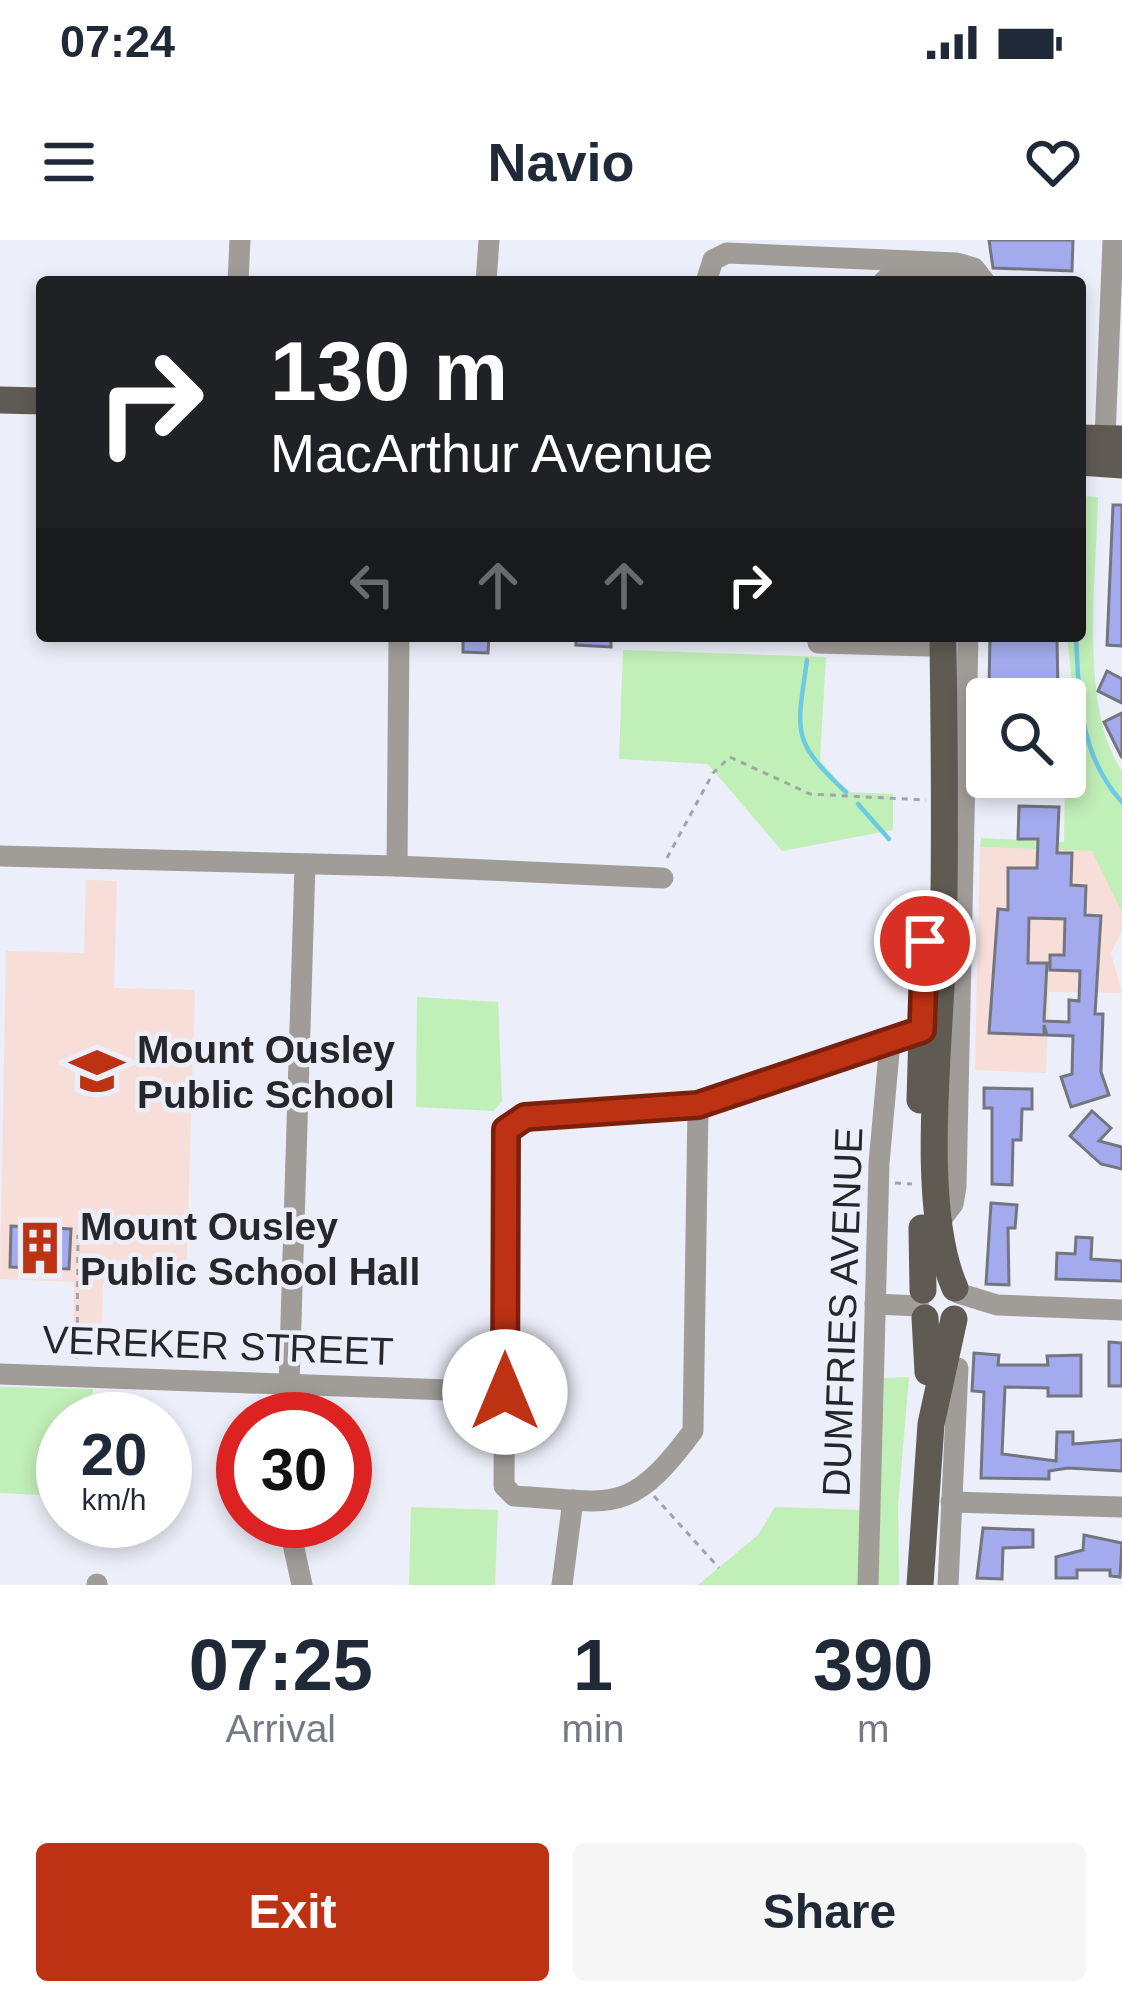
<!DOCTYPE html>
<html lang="en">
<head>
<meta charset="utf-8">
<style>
  body { margin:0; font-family:Arial,sans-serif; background:#f6f6f7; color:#1f2937; height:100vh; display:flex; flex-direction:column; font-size:45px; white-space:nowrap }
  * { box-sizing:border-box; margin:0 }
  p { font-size:39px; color:#747a83 }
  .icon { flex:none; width:66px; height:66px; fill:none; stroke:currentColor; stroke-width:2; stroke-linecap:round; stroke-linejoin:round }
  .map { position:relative; height:1345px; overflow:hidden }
  .details { display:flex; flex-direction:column; background:#fff; flex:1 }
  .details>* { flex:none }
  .guide { position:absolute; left:36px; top:36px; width:1050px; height:366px; border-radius:12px; box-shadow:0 6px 18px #0003; background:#202124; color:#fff; overflow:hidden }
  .controls { position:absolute; left:966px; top:438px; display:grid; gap:24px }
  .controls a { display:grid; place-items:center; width:120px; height:120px; border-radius:12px; background:#fff; box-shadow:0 6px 18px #0003; font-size:60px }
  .speed { position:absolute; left:36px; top:1152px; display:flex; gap:24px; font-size:60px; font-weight:700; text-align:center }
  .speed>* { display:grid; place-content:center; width:156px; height:156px; border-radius:50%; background:#fff; box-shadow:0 6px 18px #0003; line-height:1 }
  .speed small { font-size:30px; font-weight:400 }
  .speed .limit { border:18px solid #d22; background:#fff; color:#111 }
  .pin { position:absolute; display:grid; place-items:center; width:102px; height:102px; color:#fff; margin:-51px; border:6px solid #fff; border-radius:50%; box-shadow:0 3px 12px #0007 }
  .me { position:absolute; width:132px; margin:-66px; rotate:0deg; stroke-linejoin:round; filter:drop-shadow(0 0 9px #0008) }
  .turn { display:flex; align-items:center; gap:42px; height:252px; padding:0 36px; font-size:54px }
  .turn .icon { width:156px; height:156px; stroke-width:2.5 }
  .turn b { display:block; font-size:84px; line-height:102px }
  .lanes { display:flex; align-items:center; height:114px; padding:0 36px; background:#0003; justify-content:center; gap:60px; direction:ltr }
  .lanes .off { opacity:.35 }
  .eta { display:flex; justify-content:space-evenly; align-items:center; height:204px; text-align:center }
  .eta b { font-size:72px; font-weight:800; line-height:84px }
  .primary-button { display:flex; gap:24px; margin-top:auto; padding:24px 36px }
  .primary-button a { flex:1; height:138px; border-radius:12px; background:#bd3213; color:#fff; font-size:48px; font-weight:800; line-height:138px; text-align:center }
  .primary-button a+a { background:#f6f6f7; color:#1f2937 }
  .status { display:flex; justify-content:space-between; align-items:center; height:84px; padding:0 60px; background:#fff; direction:ltr }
  .status svg { height:33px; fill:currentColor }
  header { display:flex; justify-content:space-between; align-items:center; height:156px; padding:0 36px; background:#fff; font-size:54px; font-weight:800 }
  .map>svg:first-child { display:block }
  .education { fill:#f8ded8 }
  .green { fill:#c1efb8 }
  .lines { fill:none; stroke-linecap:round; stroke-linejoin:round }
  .stream { stroke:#6dcae4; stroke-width:4.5 }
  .building { fill:#a3abee; stroke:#73757f; stroke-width:3; fill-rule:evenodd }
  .path { stroke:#a2a3ac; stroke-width:3; stroke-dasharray:6 6; stroke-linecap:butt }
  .minor { stroke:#a09d99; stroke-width:21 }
  .major { stroke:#5f5b53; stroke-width:27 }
  .route-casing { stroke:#7b200c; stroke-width:30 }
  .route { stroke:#bd3213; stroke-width:21 }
  .labels { text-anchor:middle; stroke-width:9; stroke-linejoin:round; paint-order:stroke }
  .poi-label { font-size:39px; font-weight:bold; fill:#27272b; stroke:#eceef9; text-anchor:start }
  .street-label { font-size:39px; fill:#27272b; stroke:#eceef9 }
</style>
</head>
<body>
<div class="status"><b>07:24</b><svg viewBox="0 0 49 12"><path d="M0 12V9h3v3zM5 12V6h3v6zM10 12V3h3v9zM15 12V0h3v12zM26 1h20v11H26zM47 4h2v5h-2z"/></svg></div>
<header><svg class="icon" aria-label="menu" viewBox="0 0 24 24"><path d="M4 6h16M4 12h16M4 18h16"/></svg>Navio<svg class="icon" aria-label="heart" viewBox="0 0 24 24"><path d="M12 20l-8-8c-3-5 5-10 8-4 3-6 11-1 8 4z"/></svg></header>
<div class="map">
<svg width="1122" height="1345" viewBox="0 0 1122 1345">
  <rect width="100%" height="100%" fill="#eceef9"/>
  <g class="education">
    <polygon points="980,607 1093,611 1122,672 1122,691 1111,713 1122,753 1049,752 1046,833 975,830"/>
    <polygon points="86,640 117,641 114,748 195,750 186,1045 103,1043 101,1119 73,1118 74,1042 0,1039 6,711 84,713"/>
  </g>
  <g class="green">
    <path d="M1080 256 1098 257C1097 333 1078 466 1122 531V672L1092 611 980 607 981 598 1064 602 1066 489H1077L1067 396H1080Z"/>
    <polygon points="623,410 826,417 820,520 847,552 893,554 893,590 782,611 708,524 619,519"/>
    <polygon points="417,757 498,762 502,861 494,871 416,867"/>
    <polygon points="909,1137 898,1266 899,1345 878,1345 884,1138"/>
    <polygon points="0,1147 93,1149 91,1179 63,1179 63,1256 0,1253"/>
    <polygon points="411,1267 498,1270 495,1345 409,1345"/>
    <polygon points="775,1267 865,1270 862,1345 698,1345 758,1295"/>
  </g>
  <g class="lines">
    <g class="stream">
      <path d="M1076 396C1079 456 1079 515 1122 562"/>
      <path d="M807 420C797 492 790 500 846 552"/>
      <polyline points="858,564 889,599"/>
    </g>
  </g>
  <g class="building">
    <polygon points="989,0 1073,0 1072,31 993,28"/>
    <polygon points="1113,265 1122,265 1122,406 1107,405"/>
    <polygon points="463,396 489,396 488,413 463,412"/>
    <polygon points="576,396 611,396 611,407 576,405"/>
    <polygon points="990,396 1057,400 1058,452 996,459 996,449 989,449"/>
    <polygon points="1107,431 1122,439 1122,463 1098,451"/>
    <polygon points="1122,473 1122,518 1104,482"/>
    <path d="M1019 566 1059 567 1057 613H1072L1071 645 1086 646 1085 675 1101 676 1095 774H1103L1101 832 1109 855 1071 867 1061 837 1072 834 1073 796 1047 795 1044 785V795L989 793 998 669 1008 670V628H1037L1038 599H1018ZM1029 678 1065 679 1064 715H1050V730L1080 731 1079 761 1069 760V782L1044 781 1047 723H1028Z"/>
    <polygon points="984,848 1032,849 1032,869 1022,869 1021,900 1013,900 1012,945 992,944 992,868 984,868"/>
    <polygon points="1092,871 1111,888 1099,901 1122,907 1122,929 1101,924 1070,896"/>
    <polygon points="991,963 1017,965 1015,988 1008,988 1009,1045 986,1044"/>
    <polygon points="11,986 71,989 69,1029 10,1027"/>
    <polygon points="1076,997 1092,998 1091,1019 1122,1021 1122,1041 1056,1039 1057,1013 1075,1014"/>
    <polygon points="1109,1102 1122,1103 1122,1146 1109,1146"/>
    <polygon points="974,1113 999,1115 998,1125 1048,1125 1047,1116 1081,1115 1081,1156 1048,1156 1048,1148 1005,1147 1002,1214 1056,1221 1057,1192 1073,1192 1073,1204 1122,1200 1122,1231 1068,1228 1049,1231 1049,1239 981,1238 984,1152 972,1151"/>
    <polygon points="983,1288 1033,1290 1033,1307 1003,1308 1002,1339 977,1338"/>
    <polygon points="1084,1295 1122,1303 1120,1337 1110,1336 1110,1330 1077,1330 1077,1338 1056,1338 1056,1317 1083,1310"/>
  </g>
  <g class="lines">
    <g class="path">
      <polyline points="667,618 713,533 730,517 810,554 926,560"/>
      <polyline points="895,943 912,944"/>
      <polyline points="77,1119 78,995"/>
      <polyline points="654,1256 719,1328"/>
    </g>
    <g class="minor">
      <polyline points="238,42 240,0"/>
      <polyline points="486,42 489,0"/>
      <polyline points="706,42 713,20 727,13 957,23 974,28 985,42"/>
      <polyline points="883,42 891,35 954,36 959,42"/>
      <polyline points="1105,198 1113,0"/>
      <polyline points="818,396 818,403 927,406"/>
      <polyline points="0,616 397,626 399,396"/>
      <polyline points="397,626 663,638"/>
      <path d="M698 865 693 1191C629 1277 614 1262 514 1256L504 1246 506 889 525 877 698 865 922 790"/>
      <polyline points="938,984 953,964 956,947 968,396"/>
      <polyline points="958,1053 997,1065 1122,1070"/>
      <polyline points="875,1064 919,1066"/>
      <polyline points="0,1134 505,1152"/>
      <polyline points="288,1179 305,625"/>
      <polyline points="951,1262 1122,1267"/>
      <polyline points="288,1281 302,1345"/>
      <polyline points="97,1345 97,1344"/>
      <polyline points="562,1345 573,1260"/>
      <polyline points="868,1345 879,923 890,802"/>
      <polyline points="948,1345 958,1128"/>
    </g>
    <g class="major">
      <polyline points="0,160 42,161"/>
      <polyline points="1080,198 1122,199"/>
      <polyline points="1080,222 1122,225"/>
      <path d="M943 396C944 498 946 599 943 701 941 796 918 965 955 1048"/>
      <polyline points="920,860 924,724"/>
      <polyline points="922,988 923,1050"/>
      <polyline points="925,1078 928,1132"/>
      <polyline points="920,1345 931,1184 954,1079"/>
    </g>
  </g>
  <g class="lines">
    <defs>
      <polyline id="route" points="505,1152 506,890 525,877 698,865 922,790 925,701"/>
    </defs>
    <use href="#route" class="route-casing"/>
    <use href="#route" class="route"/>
  </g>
  <defs>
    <symbol id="school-bare" viewBox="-9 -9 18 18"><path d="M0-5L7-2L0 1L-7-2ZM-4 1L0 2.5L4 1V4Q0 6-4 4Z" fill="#bd3213" stroke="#eceef9" stroke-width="2.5" paint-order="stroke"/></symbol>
    <symbol id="building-bare" viewBox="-9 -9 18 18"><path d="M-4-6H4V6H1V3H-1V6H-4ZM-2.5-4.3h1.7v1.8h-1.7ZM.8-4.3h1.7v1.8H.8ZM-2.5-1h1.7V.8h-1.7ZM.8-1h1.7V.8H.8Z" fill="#bd3213" stroke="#eceef9" stroke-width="2.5" paint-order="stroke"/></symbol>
  </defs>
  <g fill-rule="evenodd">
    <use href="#school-bare" x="59" y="793" width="76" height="76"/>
    <use href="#building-bare" x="2" y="970" width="76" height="76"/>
  </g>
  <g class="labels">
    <g class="poi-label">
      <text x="137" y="823">Mount Ousley<tspan x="137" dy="45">Public School</tspan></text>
      <text x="80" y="1000">Mount Ousley<tspan x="80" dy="45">Public School Hall</tspan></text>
    </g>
    <g class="street-label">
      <text transform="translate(842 1072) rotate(-88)" y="14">DUMFRIES AVENUE</text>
      <text transform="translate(218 1105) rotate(2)" y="14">VEREKER STREET</text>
    </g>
  </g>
</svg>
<div class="controls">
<a><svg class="icon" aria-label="search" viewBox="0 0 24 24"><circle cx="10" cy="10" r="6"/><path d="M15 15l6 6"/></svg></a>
</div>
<div class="speed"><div>20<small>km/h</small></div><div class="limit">30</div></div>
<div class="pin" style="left:925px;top:701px;background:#d93025"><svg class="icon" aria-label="arrive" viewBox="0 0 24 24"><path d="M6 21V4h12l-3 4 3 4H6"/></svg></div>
<svg class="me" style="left:505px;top:1152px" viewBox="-20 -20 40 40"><circle r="19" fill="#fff"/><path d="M0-13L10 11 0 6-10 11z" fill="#bd3213"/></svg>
<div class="guide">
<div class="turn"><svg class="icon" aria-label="right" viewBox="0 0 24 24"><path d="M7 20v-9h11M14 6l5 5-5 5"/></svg><div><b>130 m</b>MacArthur Avenue</div></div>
<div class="lanes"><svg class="icon off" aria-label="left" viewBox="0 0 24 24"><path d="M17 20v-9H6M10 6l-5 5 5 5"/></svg><svg class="icon off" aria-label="ahead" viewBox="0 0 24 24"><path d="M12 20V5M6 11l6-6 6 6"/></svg><svg class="icon off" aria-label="ahead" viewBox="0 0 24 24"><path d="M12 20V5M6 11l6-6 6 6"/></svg><svg class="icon" aria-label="right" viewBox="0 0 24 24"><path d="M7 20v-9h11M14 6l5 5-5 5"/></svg></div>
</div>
</div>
<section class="details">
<div class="eta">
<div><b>07:25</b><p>Arrival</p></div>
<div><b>1</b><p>min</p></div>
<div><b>390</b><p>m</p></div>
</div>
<div class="primary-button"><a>Exit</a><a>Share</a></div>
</section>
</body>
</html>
